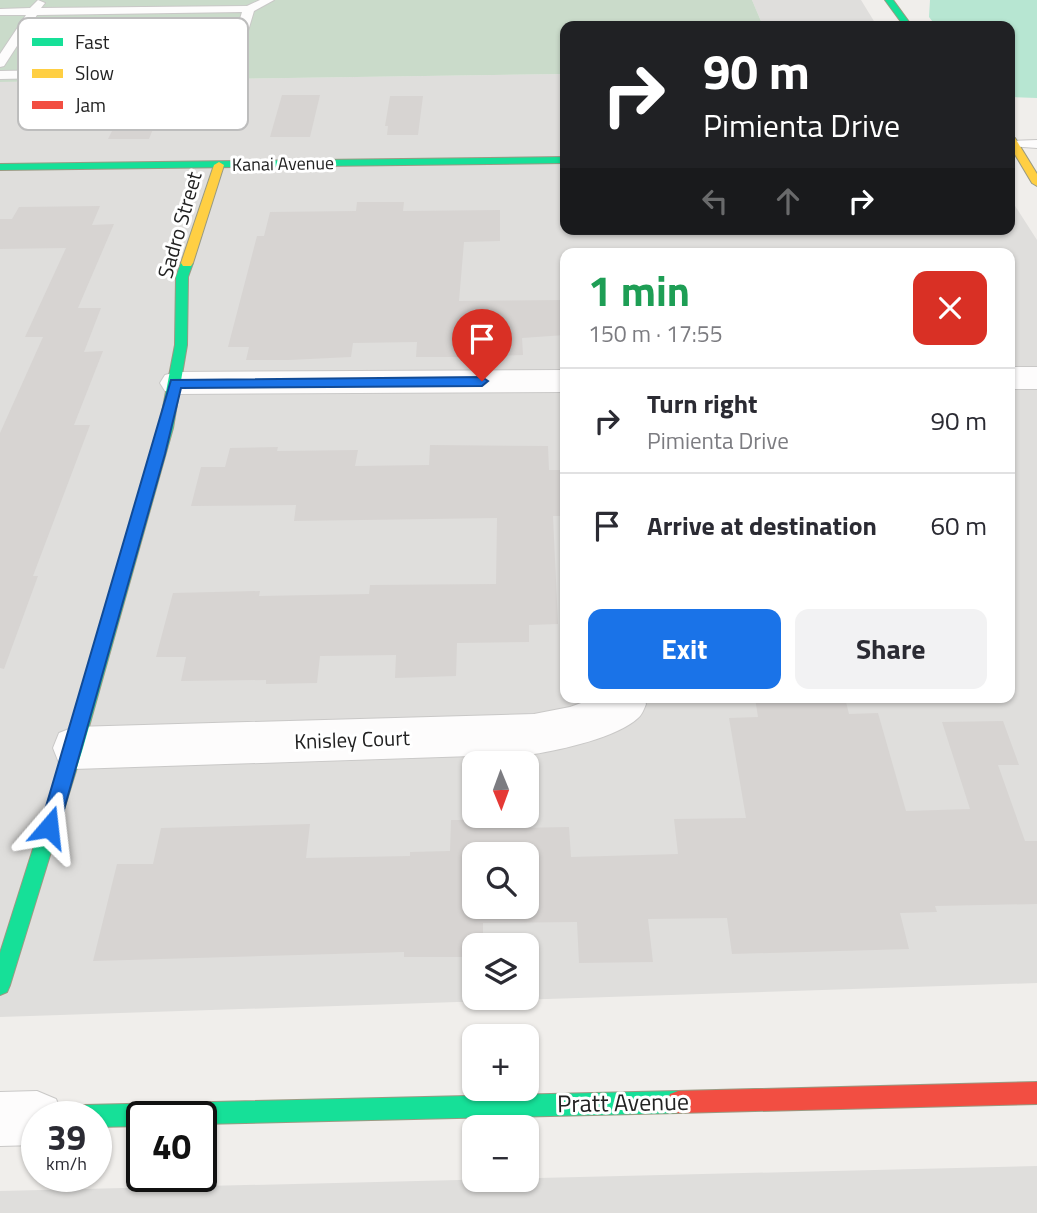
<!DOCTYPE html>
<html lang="en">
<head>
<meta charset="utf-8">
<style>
  body { margin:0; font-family:"Titillium Web",sans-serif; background:#f2f2f3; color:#2b2b33; height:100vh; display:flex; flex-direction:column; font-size:26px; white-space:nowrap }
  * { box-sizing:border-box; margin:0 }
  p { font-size:23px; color:#7c7c81 }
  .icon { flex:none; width:38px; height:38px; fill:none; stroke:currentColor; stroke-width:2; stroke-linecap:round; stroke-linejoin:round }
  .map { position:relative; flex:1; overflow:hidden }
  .side { position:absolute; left:560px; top:248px; width:455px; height:455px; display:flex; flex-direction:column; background:#fff; border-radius:14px; box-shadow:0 2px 5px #0004 }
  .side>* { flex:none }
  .guide { position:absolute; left:560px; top:21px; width:455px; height:214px; border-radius:14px; box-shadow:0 2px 5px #0004; background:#202124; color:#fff; overflow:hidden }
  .needle { width:46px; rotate:179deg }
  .fabs { position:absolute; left:462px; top:751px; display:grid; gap:14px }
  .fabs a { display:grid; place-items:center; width:77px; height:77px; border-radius:14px; background:#fff; box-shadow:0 2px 5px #0004; font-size:35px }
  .speed { position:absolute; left:21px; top:1101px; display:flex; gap:14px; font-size:35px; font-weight:700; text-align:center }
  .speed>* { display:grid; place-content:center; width:91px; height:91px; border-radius:50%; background:#fff; box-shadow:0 2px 5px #0004; line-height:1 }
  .speed small { font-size:18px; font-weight:400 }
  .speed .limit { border:4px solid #111; border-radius:10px; background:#fff; color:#111 }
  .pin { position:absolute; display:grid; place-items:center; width:60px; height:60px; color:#fff; margin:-72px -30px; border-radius:50% 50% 50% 0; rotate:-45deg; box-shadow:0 0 7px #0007 }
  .pin .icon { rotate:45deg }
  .me { position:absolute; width:77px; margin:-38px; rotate:17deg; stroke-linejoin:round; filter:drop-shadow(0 0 5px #0008) }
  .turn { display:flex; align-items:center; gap:24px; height:147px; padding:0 28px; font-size:32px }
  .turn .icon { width:91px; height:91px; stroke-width:2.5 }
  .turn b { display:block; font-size:49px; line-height:60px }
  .lanes { display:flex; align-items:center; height:66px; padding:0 28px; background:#0003; justify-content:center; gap:35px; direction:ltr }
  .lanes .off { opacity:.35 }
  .round { display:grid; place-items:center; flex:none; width:74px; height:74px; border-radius:14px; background:#f2f2f3 }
  .headline { display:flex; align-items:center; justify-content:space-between; height:119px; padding:0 28px }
  h1 { font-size:42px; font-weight:700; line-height:52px; color:#1e9e55 }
  .primary-button { display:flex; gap:14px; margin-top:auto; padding:14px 28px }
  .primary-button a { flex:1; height:80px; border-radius:14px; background:#1a73e8; color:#fff; font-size:28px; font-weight:700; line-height:80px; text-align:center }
  .primary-button a+a { background:#f2f2f3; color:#2b2b33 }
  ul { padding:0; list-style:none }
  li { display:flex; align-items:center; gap:21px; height:105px; padding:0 28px; border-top:2px solid #e1e1e2 }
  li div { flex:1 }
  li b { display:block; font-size:26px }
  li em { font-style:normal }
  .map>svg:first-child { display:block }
  .residential { fill:#dfdedc; fill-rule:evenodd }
  .cemetery { fill:#cadbca }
  .pitch { fill:#b7e6d2 }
  .building { fill:#d7d4d2; fill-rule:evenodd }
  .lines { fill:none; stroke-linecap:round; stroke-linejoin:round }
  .lane-casing { stroke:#c9c8c7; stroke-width:2 }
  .street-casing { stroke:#c9c8c7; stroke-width:2 }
  .fast-casing { stroke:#999a82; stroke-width:2 }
  .slow-casing { stroke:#999a82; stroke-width:2 }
  .jam-casing { stroke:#999a82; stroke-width:2 }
  .lane { fill:#fdfcfc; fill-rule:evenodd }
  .street { fill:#fdfcfc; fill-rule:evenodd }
  .fast { fill:#16e098; fill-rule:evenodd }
  .slow { fill:#ffcf43; fill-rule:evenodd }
  .jam { fill:#f24e42; fill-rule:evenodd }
  .route { fill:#1a73e8; stroke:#114b97; stroke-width:2 }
  .labels { text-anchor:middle; stroke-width:6; stroke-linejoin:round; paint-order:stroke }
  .far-street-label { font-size:18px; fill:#222; stroke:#fff }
  .street-label { font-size:21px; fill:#222; stroke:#fff }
  .near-street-label { font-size:24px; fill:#222; stroke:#fff }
  .key { fill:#fff; stroke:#bdbdbd; stroke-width:2 }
  .key-label { font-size:19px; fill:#222 }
</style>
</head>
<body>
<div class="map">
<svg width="1037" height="1213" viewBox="0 0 1037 1213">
  <rect width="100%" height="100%" fill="#f0eeeb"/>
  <g class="residential">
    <polygon points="752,0 861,0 877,26 763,26"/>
    <path d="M565 74V229H1010V198L1037 240V983L0 1017V82ZM565 254H1010V698H565ZM474 763H527V816H474ZM474 854H527V906H474ZM474 945H527V998H474Z"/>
    <polygon points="1037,1166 1037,1213 0,1213 0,1191"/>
  </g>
  <polygon class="cemetery" points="0,0 752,0 763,26 565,26 565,74 0,82"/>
  <polygon class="pitch" points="930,0 1037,0 1037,98 1010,97 1010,26 936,26 929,17"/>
  <g class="building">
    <polygon points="282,95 320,95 310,137 270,137"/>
    <polygon points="390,96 423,96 418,135 387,135 388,126 385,126"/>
    <polygon points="163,104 149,139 108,139 125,105"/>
    <polygon points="357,202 404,202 403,211 500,210 500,241 464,242 459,301 565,300 565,335 522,338 523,355 463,357 416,357 417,342 353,343 351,357 289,360 246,360 249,347 228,347 257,236 264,236 270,212 356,211"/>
    <polygon points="100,206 92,225 114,224 78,308 101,308 84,352 103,351 74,425 90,425 33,576 38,576 4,669 0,668 0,433 43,337 25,337 66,248 0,249 0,219 12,219 19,207"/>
    <polygon points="430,445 548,446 549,470 565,470 565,516 553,516 558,624 529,625 529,642 457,643 456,676 395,678 396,655 320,656 317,683 266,684 266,680 181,681 186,657 156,657 173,593 260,591 259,596 369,594 370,585 496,584 497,518 294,521 296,505 191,506 201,467 225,467 230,448 278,447 277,451 358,450 355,466 429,465"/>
    <path d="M755 698H845L849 714 878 713 906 811 970 809 942 722 1003 721 1019 765H998L1025 841H1037V904L935 906 937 912 900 913 909 949 732 954 727 918 648 919 653 962 579 963 577 922 483 923V945H474V957H404V952L93 961 117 864H153L161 828 310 824 306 858 410 856V852L450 851 451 820H518V828L569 827 571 857 678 854 674 819 746 818 729 718 758 717ZM474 854H527V906H474Z"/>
  </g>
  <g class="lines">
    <defs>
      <g id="lane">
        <polygon points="38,0 45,3 41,8 247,6 260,0 274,0 254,11 235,74 0,79 0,71 226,67 242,12 37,15 4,66 0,67 0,54 26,15 0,15 0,9 30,8"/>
        <polygon points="1037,140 1037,148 1010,146 1010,141"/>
      </g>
      <g id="street">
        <rect x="1010" y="367" width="27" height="22"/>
        <polygon points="565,370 565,392 176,394 165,391 160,383 165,375 176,372"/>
        <path d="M595 698H643L646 704C644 709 642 715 638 718 618 737 561 750 534 754L74 769 59 763 53 748 59 733 74 727 534 714 570 707Z"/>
        <polygon points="37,1091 56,1099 63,1116 37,1116 37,1145 0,1146 0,1092"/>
      </g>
      <g id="fast">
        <polygon points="885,0 893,0 912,26 904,26"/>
        <polygon points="565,157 565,163 0,170 0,164"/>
        <polygon points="187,259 193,263 188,277 187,345 173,428 83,748 10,985 7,992 0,995 0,953 65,748 159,428 175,345 176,277 181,263"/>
        <polygon points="678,1091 686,1094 689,1102 686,1110 678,1113 201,1124 201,1116 142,1116 142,1126 96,1127 96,1116 73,1116 76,1108 84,1105"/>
      </g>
      <g id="slow">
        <polygon points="1010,135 1015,138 1037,174 1037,186 1032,183 1010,146"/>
        <polygon points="219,162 224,165 193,263 191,266 183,266 181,263 214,165"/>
      </g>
      <polygon id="jam" points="1037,1082 1037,1104 678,1113 670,1110 667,1102 670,1094 678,1091"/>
    </defs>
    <use href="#lane" class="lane-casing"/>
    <use href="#street" class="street-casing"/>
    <use href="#fast" class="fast-casing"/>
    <use href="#slow" class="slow-casing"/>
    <use href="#jam" class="jam-casing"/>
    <use href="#lane" class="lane"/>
    <use href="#street" class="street"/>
    <use href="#fast" class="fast"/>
    <use href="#slow" class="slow"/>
    <use href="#jam" class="jam"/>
  </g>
  <polygon class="route" points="482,377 488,381 482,386 181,388 165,454 59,827 56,833 49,836 43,833 40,827 171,380"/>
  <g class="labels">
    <g class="far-street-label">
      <text transform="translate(283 164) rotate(-1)" y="6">Kanai Avenue</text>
    </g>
    <g class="street-label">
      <text transform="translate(180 225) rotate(-74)" y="7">Sadro Street</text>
      <text transform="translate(352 740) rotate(-2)" y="7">Knisley Court</text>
    </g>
    <g class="near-street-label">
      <text transform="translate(623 1103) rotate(-1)" y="8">Pratt Avenue</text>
    </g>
  </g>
  <rect x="18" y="18" width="230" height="112" rx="10" class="key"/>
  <rect x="32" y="38" width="31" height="8" fill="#16e098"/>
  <rect x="32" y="69" width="31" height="9" fill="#ffcf43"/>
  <rect x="32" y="101" width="31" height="8" fill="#f24e42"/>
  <g class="key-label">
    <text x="75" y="49">Fast</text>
    <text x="75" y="80">Slow</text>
    <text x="75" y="112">Jam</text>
  </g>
</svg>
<div class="fabs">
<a><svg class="needle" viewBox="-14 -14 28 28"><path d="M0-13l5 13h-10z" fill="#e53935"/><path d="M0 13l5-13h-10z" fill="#7c7c81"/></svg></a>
<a><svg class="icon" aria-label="search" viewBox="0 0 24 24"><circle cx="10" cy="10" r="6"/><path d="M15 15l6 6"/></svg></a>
<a><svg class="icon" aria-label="layers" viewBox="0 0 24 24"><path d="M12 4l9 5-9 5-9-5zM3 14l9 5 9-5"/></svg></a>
<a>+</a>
<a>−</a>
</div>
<div class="speed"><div>39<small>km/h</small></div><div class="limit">40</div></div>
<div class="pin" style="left:482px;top:381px;background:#d93025"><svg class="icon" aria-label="arrive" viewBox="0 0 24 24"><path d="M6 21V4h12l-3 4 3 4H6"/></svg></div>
<svg class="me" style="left:49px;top:827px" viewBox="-20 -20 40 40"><path d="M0-17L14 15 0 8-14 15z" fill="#1a73e8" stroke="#fff" stroke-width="4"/></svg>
<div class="guide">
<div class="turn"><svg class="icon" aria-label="right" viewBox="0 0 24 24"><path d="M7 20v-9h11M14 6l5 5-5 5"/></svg><div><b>90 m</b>Pimienta Drive</div></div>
<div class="lanes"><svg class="icon off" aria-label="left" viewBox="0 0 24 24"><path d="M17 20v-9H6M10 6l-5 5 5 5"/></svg><svg class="icon off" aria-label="ahead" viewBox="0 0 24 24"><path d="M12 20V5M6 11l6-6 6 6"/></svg><svg class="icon" aria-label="right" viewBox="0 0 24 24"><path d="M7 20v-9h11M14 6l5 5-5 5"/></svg></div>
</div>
<section class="side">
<div class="headline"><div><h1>1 min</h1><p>150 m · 17:55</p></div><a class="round" style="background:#d93025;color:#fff"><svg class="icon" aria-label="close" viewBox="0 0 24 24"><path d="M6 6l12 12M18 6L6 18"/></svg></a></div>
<ul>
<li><svg class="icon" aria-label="right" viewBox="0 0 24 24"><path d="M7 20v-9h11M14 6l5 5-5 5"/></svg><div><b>Turn right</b><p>Pimienta Drive</p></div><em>90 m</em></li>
<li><svg class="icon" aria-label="arrive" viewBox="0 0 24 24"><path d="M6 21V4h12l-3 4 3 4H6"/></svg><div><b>Arrive at destination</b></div><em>60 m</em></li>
</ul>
<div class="primary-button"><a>Exit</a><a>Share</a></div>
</section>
</div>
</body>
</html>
